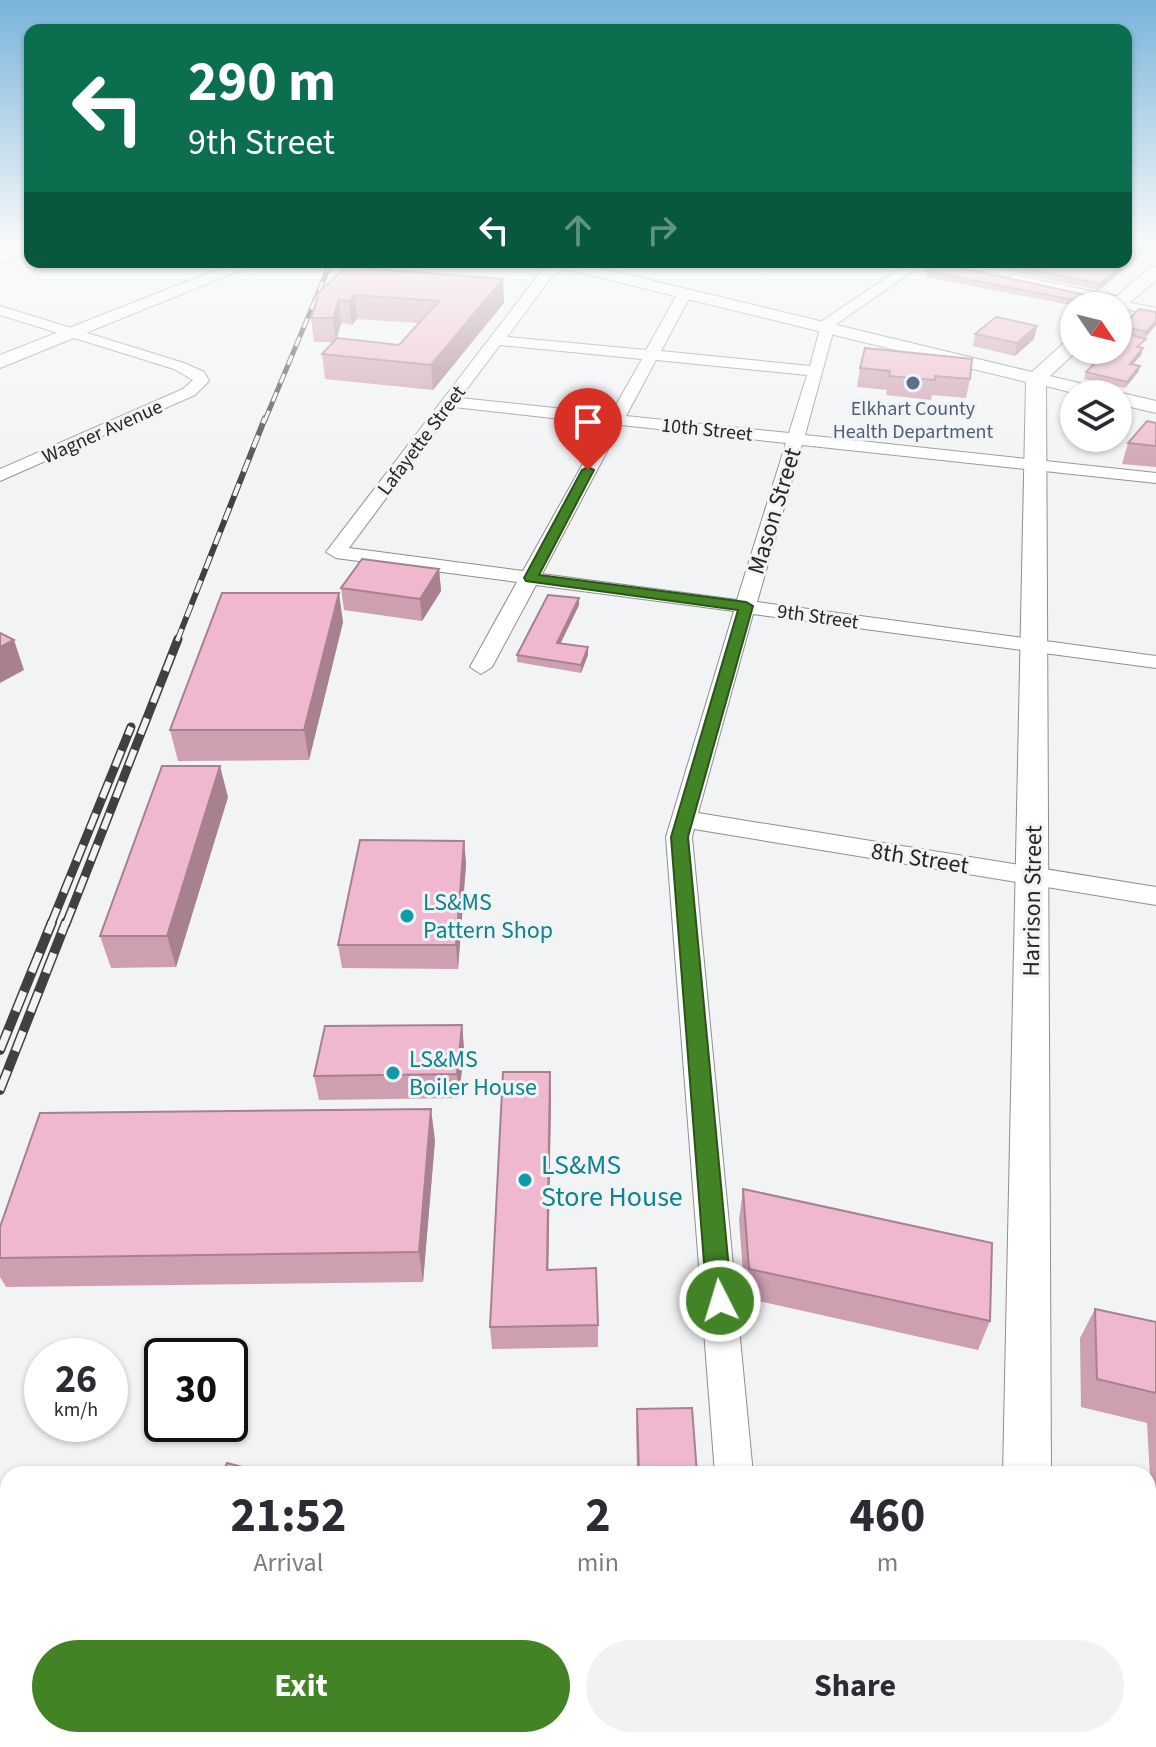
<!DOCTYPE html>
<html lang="en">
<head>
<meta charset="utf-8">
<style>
  body { margin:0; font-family:"Source Sans 3",sans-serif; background:#f2f2f3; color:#2b2b33; height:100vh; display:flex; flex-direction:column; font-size:30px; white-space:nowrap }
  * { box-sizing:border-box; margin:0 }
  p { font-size:26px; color:#7c7c81 }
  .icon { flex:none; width:44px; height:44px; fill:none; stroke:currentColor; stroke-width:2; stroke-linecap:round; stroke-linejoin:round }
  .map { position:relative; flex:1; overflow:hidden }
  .side { position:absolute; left:0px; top:1466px; width:1156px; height:282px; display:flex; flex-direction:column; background:#fff; border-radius:24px 24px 0 0; box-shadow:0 2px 6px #0004 }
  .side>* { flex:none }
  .hud { position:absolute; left:24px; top:24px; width:1108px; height:244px; border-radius:16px; box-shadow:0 2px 6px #0004; background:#0b6e4f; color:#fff; overflow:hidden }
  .needle { width:52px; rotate:125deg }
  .fabs { position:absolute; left:1060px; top:292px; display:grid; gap:16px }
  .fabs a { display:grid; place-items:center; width:72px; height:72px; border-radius:50%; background:#fff; box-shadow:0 2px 6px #0004; font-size:40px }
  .speed { position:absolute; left:24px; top:1338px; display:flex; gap:16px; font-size:40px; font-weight:700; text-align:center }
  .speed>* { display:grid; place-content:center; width:104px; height:104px; border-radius:50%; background:#fff; box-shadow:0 2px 6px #0004; line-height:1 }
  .speed small { font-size:20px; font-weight:400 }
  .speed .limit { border:4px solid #111; border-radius:12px; background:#fff; color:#111 }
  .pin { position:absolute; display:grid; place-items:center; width:68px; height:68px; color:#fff; margin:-82px -34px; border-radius:50% 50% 50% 0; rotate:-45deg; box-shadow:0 0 8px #0007 }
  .pin .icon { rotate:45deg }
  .me { position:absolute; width:88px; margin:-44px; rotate:355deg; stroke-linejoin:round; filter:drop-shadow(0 0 6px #0008) }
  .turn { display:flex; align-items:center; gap:28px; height:168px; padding:0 32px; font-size:36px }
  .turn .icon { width:104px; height:104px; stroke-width:2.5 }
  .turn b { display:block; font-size:56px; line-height:68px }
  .lanes { display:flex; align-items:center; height:76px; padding:0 32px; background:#0003; justify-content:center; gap:40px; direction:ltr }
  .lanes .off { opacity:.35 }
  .eta { display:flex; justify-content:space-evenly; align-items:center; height:136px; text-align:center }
  .eta b { font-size:48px; font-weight:700; line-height:56px }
  .primary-button { display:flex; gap:16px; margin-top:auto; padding:16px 32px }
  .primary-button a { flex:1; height:92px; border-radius:48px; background:#428325; color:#fff; font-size:32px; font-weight:700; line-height:92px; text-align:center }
  .primary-button a+a { background:#f2f2f3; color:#2b2b33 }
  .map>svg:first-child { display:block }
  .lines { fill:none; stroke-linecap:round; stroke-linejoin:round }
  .minor-casing { stroke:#8e8e90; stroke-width:2 }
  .tertiary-casing { stroke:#8e8e90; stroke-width:2 }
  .minor { fill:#fff; fill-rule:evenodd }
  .tertiary { fill:#fff; fill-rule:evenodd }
  .rail-far3-casing { stroke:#3f4040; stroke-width:5 }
  .rail-far2-casing { stroke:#3f4040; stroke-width:6 }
  .rail-far1-casing { stroke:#3f4040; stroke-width:9 }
  .rail-casing { stroke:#3f4040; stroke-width:10 }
  .rail-far3 { stroke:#f2f3f5; stroke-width:3; stroke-dasharray:10; stroke-linecap:butt }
  .rail-far2 { stroke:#f2f3f5; stroke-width:4; stroke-dasharray:13; stroke-linecap:butt }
  .rail-far1 { stroke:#f2f3f5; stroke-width:6; stroke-dasharray:17; stroke-linecap:butt }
  .rail { stroke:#f2f3f5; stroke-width:7; stroke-dasharray:21; stroke-linecap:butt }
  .wall { fill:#ce9eb1; fill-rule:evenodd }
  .shaded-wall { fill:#a78190 }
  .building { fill:#efb8ce; stroke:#a78190; stroke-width:2 }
  .route { fill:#428325; stroke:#2b5518; stroke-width:2 }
  .service-dot { fill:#5c6f8a; stroke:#f2f3f5; stroke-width:3 }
  .culture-dot { fill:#0f9aa8; stroke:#f2f3f5; stroke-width:3 }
  .labels { text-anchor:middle; stroke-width:6; stroke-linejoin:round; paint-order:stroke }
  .far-service-label { font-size:20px; fill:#4e5e75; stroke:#f2f3f5 }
  .far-street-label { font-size:20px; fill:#252626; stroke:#f2f3f5 }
  .street-label { font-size:24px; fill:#252626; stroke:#f2f3f5 }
  .culture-label { font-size:24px; fill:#0d838f; stroke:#f2f3f5; text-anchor:start }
  .near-culture-label { font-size:28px; fill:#0d838f; stroke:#f2f3f5; text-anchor:start }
</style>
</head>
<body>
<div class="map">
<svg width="1156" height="1747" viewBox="0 0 1156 1747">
  <rect width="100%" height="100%" fill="#f2f3f5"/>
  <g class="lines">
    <defs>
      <g id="minor">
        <polygon points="25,246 30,246 30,253 0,263 0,255"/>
        <path d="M560 262H578L552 276 507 337 646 350 678 293 685 289 692 293 661 351 810 366 822 321 910 262H926L835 325 805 435 1156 473V483L802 445 757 602 1156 656V668L753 614 698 813 1156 887V905L694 829 692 837 753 1474H715L666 837 734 611 536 585 492 667 481 674 470 667 517 582 336 558 326 552 542 270ZM500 345 642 359 611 414 460 398ZM656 360 807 375 789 433 626 416ZM454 407 605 424 523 571 349 548ZM621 425 786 443 737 600 542 574Z"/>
        <polygon points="1014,275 1125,298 1127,302 1156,308 1156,316 1009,282 1009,276"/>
        <polygon points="0,306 184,363 204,372 209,381 195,395 0,481 0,469 183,389 193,380 174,369 0,315"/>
        <polygon points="735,1740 779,1740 780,1747 736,1747"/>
      </g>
      <g id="tertiary">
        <polygon points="237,262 260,262 0,368 0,355"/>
        <polygon points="547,262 575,262 1032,372 1067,340 1074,338 1074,350 1078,350 1050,376 1108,390 1111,394 1077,394 1046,386 1051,1474 1003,1474 1026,382 549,265"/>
        <polygon points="1156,266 1156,280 1121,310 1118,310 1118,306 1106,306 1150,267"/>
        <polygon points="1118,392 1156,401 1156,413 1118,404 1118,394 1111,394"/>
        <rect x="999" y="1740" width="54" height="7"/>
      </g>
    </defs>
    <use href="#minor" class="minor-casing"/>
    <use href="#tertiary" class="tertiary-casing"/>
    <use href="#minor" class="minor"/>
    <use href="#tertiary" class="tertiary"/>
    <defs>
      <polyline id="rail-far3" points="265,420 331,262"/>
      <polyline id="rail-far2" points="177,641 265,418"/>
      <g id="rail-far1">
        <polyline points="51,924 131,727"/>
        <polyline points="66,924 178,639"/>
      </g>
      <g id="rail">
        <polyline points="0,1050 52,922"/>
        <polyline points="0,1090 66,922"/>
      </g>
    </defs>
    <use href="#rail-far3" class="rail-far3-casing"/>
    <use href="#rail-far2" class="rail-far2-casing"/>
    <use href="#rail-far1" class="rail-far1-casing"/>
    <use href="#rail" class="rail-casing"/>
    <use href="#rail-far3" class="rail-far3"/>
    <use href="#rail-far2" class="rail-far2"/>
    <use href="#rail-far1" class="rail-far1"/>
    <use href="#rail" class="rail"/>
  </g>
  <g class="wall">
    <path d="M351 262V266L504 303 433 390 325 379 322 354 334 342H314L311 318 315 306 314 297ZM357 319 419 323 399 345 336 339 341 323 352 325Z"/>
    <polygon points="965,262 1126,262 1099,290"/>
    <polygon points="927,271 1086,295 1085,301 1078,306 1075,306 926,277"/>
    <polygon points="1156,312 1145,338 1120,332 1122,326"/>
    <polygon points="1037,326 1034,339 1015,356 973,346 975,334"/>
    <polygon points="1145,345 1141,348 1143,348 1141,355 1133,364 1140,366 1138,372 1125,388 1084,379 1086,372"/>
    <polygon points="860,368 970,379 966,398 932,395 931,400 886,395 887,390 857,387"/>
    <polygon points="1156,423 1156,467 1122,464 1128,443"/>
    <polygon points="439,569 441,591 422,621 344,610 341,588"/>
    <polygon points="579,605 561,643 588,647 588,655 581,673 517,662 517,655"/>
    <polygon points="343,622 309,760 178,761 170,730"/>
    <polygon points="228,797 176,967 111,968 100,936"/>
    <polygon points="464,841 466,864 458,969 342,968 338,945"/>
    <polygon points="462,1025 464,1049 459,1098 319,1100 314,1076"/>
    <polygon points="551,1096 548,1269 598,1325 598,1347 492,1349 490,1327"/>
    <polygon points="435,1140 423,1282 6,1287 0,1277 0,1227"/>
    <polygon points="743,1189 990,1321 978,1350 745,1298 739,1220"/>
    <polygon points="1095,1309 1156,1322 1156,1596 1148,1594 1148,1530 1153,1532 1147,1423 1081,1407 1080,1338"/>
    <polygon points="637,1409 697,1474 637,1474 636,1430"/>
  </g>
  <g class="shaded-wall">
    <polygon points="1147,246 1152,246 1099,290 1100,284"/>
    <polygon points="503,279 504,303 433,390 431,365"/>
    <polygon points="355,295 357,319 352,325 349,301"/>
    <polygon points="1086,295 1085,301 1078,306 1079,301"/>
    <polygon points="339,300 341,323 336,342 333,318"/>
    <polygon points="1156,321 1156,325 1145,338 1146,332"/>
    <polygon points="1037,326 1034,339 1015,356 1017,343"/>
    <polygon points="1143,348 1141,355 1128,370 1130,364"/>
    <polygon points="1140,366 1138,372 1125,388 1127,382"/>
    <polygon points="439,569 441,591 422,621 420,599"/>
    <polygon points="339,593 343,622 309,760 304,730"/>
    <polygon points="579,598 579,605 557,650 557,643"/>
    <polygon points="14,640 24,670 0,683 0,647"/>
    <polygon points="588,647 588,655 581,673 581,665"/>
    <polygon points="220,766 228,797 176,967 167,936"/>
    <polygon points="464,841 466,864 458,969 456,945"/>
    <polygon points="462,1025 464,1049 459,1098 457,1074"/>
    <polygon points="550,1072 551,1096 548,1292 547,1270"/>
    <polygon points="431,1109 435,1140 423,1282 419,1252"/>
    <polygon points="232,1740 247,1740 245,1747 230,1747"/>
  </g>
  <g class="building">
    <polygon points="1126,246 1147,246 1100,284 994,262 1126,262"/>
    <polygon points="351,262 350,266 363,268 503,279 431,365 322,354 337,338 399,345 439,301 355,295 349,301 339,300 333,318 311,318 318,298 314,297"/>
    <polygon points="939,263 1086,295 1079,301 927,271"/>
    <polygon points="1139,309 1156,312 1156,321 1146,332 1122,326"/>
    <polygon points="996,317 1037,326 1017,343 975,334"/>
    <polygon points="1124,333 1146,339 1137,347 1143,348 1130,364 1140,366 1127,382 1086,372 1108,350 1118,350 1118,340"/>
    <polygon points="865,348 972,359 970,379 935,376 935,380 889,376 890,371 860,368"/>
    <polygon points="1147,421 1156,423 1156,446 1128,443"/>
    <polygon points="362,559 439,569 420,599 341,588"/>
    <polygon points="222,593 339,593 304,730 170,730"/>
    <polygon points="548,595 579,598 557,643 588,647 581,665 517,655"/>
    <polygon points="0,633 14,640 0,647"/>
    <polygon points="162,766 220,766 167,936 100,936"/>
    <polygon points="360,840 464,841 456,945 338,945"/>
    <polygon points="462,1025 457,1074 314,1076 325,1026"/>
    <polygon points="503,1072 550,1072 547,1270 596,1268 598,1325 490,1327"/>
    <polygon points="431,1109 419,1252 0,1258 0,1227 40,1113"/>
    <polygon points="743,1189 992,1243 990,1321 749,1269"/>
    <polygon points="1095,1309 1156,1322 1156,1393 1097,1379"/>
    <polygon points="692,1408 697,1474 639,1474 637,1409"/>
    <polygon points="227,1463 270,1474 222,1474"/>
    <polygon points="1148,1530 1156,1532 1156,1566 1148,1564"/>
    <polygon points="107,1740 232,1740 230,1747 104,1747"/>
    <polygon points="648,1740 718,1740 718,1747 649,1747"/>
  </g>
  <linearGradient id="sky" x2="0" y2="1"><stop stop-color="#79b4da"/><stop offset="0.5" stop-color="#f9fafa"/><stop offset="1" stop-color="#f9fafa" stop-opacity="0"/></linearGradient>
  <rect width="1156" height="491" fill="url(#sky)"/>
  <polygon class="route" points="588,467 594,470 539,575 746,602 753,606 688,837 732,1301 728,1309 720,1313 711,1309 707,1301 671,837 738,610 526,581 524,578 582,470"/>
  <circle class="service-dot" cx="913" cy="383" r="8"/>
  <g class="culture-dot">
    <circle cx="407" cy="916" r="8"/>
    <circle cx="393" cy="1073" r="8"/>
    <circle cx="525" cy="1180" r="8"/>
  </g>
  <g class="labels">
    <g class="far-service-label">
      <text x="913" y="415">Elkhart County<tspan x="913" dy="23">Health Department</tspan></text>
    </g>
    <g class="far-street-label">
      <text transform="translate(707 429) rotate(6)" y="7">10th Street</text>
      <text transform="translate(102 431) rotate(-24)" y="7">Wagner Avenue</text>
      <text transform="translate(421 440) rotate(-53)" y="7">Lafayette Street</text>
      <text transform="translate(818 616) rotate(8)" y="7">9th Street</text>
    </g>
    <g class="street-label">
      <text transform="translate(774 511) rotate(-73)" y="8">Mason Street</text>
      <text transform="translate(920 858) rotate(9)" y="8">8th Street</text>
      <text transform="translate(1032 901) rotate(-89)" y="8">Harrison Street</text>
    </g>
    <g class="culture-label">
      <text x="423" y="910">LS&amp;MS<tspan x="423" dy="28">Pattern Shop</tspan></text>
      <text x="409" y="1067">LS&amp;MS<tspan x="409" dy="28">Boiler House</tspan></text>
    </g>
    <g class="near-culture-label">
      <text x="541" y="1174">LS&amp;MS<tspan x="541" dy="32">Store House</tspan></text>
    </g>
  </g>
</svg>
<div class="fabs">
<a><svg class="needle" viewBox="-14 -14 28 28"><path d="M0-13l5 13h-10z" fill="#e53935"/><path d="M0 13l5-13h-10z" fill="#7c7c81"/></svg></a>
<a><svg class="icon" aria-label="layers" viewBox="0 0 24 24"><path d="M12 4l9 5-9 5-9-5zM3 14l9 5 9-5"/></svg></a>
</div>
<div class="speed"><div>26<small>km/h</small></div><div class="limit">30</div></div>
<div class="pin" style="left:588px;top:470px;background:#d93025"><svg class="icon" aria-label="arrive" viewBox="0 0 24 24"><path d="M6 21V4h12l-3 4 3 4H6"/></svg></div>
<svg class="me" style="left:720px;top:1301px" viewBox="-20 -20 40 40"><circle r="17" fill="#428325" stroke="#fff" stroke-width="3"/><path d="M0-11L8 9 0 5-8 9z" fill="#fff"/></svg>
<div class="hud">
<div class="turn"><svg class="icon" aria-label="left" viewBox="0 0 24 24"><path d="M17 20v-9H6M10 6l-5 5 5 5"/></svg><div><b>290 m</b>9th Street</div></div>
<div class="lanes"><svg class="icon" aria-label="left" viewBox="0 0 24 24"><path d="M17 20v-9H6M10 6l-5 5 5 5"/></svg><svg class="icon off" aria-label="ahead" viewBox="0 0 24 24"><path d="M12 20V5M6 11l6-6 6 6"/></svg><svg class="icon off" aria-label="right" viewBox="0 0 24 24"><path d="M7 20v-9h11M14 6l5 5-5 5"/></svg></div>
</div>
<section class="side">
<div class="eta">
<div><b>21:52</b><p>Arrival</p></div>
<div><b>2</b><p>min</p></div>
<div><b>460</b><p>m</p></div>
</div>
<div class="primary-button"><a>Exit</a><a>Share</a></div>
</section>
</div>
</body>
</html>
